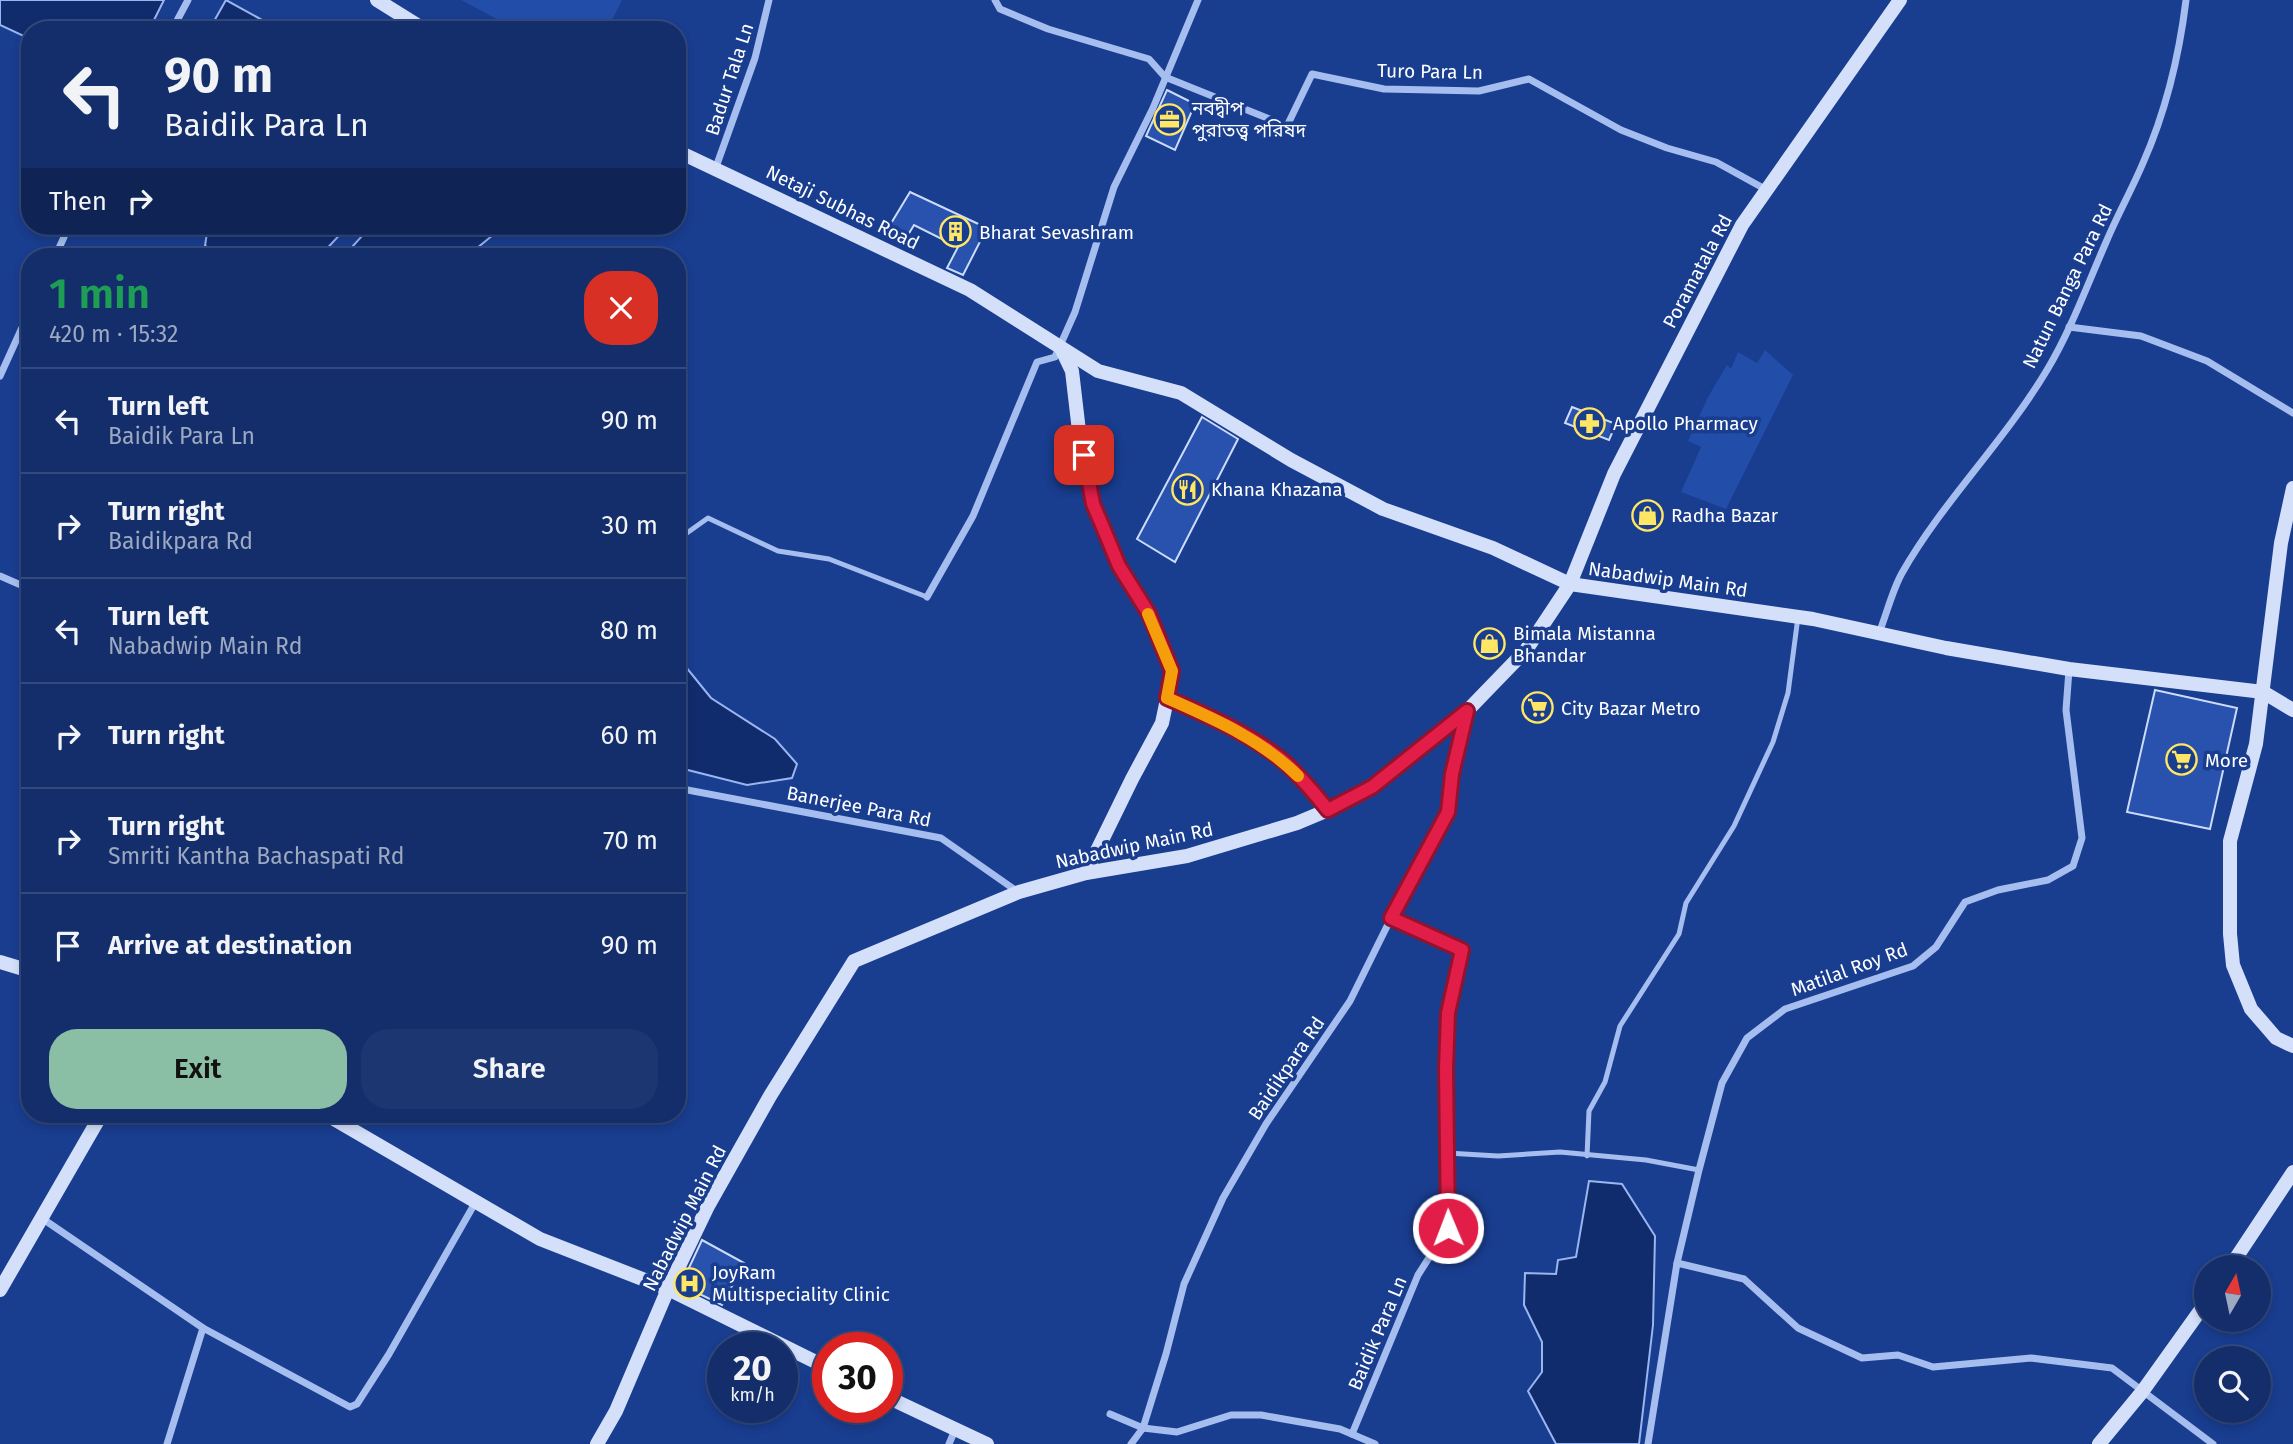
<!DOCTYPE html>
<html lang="en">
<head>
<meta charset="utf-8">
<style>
  body { margin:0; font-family:"Fira Sans","Noto Sans Bengali",sans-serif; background:#1c3671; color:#f1f3f6; height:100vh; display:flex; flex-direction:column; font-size:26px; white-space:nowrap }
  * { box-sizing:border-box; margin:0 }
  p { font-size:23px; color:#9da8c1 }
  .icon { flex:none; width:38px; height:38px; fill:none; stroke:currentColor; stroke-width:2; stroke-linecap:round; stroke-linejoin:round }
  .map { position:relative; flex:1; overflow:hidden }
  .details { position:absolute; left:21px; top:248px; width:665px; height:875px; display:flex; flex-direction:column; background:#132e6b; border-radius:28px; box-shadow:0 4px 10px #0003,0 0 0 2px #324a7e }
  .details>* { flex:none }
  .top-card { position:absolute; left:21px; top:21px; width:665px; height:214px; border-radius:28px; box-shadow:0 4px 10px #0003,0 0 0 2px #324a7e; background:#132e6b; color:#f1f3f6; overflow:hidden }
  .needle { width:46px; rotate:9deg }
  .tools { position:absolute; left:2194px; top:1255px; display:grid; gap:14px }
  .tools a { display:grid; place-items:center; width:77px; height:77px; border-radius:50%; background:#132e6b; box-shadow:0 4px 10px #0003,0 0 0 2px #324a7e; font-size:35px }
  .speed { position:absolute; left:707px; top:1332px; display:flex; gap:14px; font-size:35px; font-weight:700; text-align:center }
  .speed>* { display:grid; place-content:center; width:91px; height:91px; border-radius:50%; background:#132e6b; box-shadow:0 4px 10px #0003,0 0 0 2px #324a7e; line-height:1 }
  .speed small { font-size:18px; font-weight:400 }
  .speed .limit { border:10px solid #d22; background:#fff; color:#111 }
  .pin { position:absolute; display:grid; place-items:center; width:60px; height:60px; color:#fff; margin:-30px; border-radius:14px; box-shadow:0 4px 10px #0006 }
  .me { position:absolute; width:77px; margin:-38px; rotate:359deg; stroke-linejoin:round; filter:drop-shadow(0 0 5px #0008) }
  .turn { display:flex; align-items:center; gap:24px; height:147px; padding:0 28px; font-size:32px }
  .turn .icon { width:91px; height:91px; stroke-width:2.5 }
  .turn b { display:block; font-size:49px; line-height:60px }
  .then { display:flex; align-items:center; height:66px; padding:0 28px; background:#0003; gap:14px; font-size:26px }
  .round { display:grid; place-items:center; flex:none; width:74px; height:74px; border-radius:28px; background:#1c3671 }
  .overview { display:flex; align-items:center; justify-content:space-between; height:119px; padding:0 28px }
  h1 { font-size:42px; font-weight:600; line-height:52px; color:#1e9e55 }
  .cta { display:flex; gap:14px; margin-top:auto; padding:14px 28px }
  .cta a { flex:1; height:80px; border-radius:28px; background:#8abfa5; color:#111; font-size:28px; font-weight:600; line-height:80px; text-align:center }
  .cta a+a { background:#1c3671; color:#f1f3f6 }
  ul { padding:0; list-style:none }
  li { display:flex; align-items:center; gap:21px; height:105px; padding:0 28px; border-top:2px solid #324a7e }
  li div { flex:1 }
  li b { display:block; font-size:26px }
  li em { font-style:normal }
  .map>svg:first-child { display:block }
  .green { fill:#224da8 }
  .water { fill:#112c6c; stroke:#99b6f1; stroke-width:2 }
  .building { fill:#2852ad; stroke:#cddbfa; stroke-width:2 }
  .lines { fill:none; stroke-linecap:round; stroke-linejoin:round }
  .lane { stroke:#a6beef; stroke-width:5 }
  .street { stroke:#a6beef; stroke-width:7 }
  .secondary { stroke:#d4dffa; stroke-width:14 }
  .route-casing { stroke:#92132f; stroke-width:18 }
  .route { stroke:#e11d48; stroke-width:12 }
  .slow { stroke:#f59e0b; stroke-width:12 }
  .labels { text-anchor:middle; stroke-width:7; stroke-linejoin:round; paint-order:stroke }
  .street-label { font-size:19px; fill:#fff; stroke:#193d8f }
  .poi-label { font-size:19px; fill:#fff; stroke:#193d8f; text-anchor:start }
</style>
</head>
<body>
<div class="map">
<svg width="2293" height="1444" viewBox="0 0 2293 1444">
  <rect width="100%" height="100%" fill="#193d8f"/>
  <g class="green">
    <polygon points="461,0 622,0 607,30 517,30"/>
    <polygon points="1765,350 1793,375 1726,509 1681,492 1701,447 1688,441 1708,397 1727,365 1731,369 1738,352 1757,363"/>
  </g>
  <g class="water">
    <polygon points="0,0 164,0 149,30 30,30 30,39 0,25"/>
    <polygon points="226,0 273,26 276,30 209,30"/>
    <polygon points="208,226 348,226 319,257 229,257 205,246"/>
    <polygon points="371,226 504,226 466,257 343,257"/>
    <polygon points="677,656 711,698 775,739 797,764 792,778 747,785 680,768 677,764"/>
    <polygon points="1589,1181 1622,1184 1655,1236 1653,1325 1639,1444 1556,1444 1528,1391 1542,1372 1542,1342 1524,1305 1525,1273 1556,1274 1558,1260 1576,1257"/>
  </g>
  <g class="building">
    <polygon points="1167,90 1195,104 1175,150 1146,136"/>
    <polygon points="910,192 987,228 963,275 947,268 958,247 914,225 902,245 884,235"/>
    <polygon points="1572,407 1616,424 1609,440 1565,423"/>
    <polygon points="1202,417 1238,439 1175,562 1137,539"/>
    <polygon points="2155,690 2237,708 2210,829 2127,812"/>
    <polygon points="702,1240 744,1263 722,1305 681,1285"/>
  </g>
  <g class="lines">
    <g class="lane">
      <polyline points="677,540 708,518 778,551 829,559 927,597"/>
      <polyline points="1447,1153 1498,1156 1560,1152 1646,1160 1699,1170"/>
      <polyline points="1587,1156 1589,1111 1605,1082 1620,1026 1679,934 1686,903 1734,826 1773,742 1788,693 1798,617"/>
    </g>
    <g class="street">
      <polyline points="995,0 1000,9 1048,29 1149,59 1165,77 1287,126 1312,74 1384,89 1479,91 1529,79 1621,130 1667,148 1716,162 1765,189"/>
      <polyline points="172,30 188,0"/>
      <polyline points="716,167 755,58 769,0"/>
      <polyline points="55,257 69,226"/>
      <polyline points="2069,327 2141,336 2207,361 2293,413"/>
      <polyline points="0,376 30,310"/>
      <polyline points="0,576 30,589"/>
      <polyline points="927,597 973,516 1037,362 1055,357 1075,312 1114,187 1153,108 1198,0"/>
      <path d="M1879 633C1887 613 1892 591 1902 573 1943 501 2004 442 2047 370 2071 330 2088 283 2107 240 2118 214 2132 189 2143 163 2166 111 2179 57 2186 0"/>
      <path d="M1168 698C1238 729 1278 749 1328 810"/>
      <polyline points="677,788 941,838 1018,892"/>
      <polyline points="43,1219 203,1328 167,1444"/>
      <polyline points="1677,1263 1744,1279 1798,1328 1862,1358 1898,1355 1933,1367 2031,1358 2112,1368 2213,1444"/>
      <polyline points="203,1328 350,1407 357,1404 389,1354 475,1203"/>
      <polyline points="1110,1414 1143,1428 1177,1432 1231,1415 1261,1415 1340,1429 1375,1444"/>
      <polyline points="1352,1434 1418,1275 1448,1228 1446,1069 1448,1013 1462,950 1391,918"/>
      <polyline points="949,1444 955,1430"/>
      <polyline points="1131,1444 1143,1428 1166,1354 1184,1284 1223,1198 1266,1124 1350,1001 1400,900 1448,812 1452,774 1466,716"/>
      <polyline points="1648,1444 1677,1263 1699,1170 1722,1083 1747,1038 1785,1009 1913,966 1936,947 1965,902 1998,890 2048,880 2073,866 2082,838 2066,710 2069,670"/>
    </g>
    <g class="secondary">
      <polyline points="377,0 425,30"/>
      <polyline points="677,151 970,290 1098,371 1181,393 1291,460 1383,509 1493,548 1570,584 1813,619 1946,648 2069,669 2263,692 2293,710"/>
      <polyline points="1061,348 1072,371 1079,431 1093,504 1119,566 1149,614 1173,671 1162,723 1132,779 1086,873"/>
      <polyline points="2293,488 2281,543 2256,744 2230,841 2230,934 2233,965 2251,1009 2276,1038 2293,1046"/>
      <polyline points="0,962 30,971"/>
      <polyline points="327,1115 540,1239 668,1289 828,1368"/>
      <polyline points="2230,1267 2293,1172"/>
      <polyline points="0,1290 101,1115"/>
      <polyline points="887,1397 987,1444"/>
      <polyline points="597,1444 616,1411 668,1289 708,1206 770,1096 854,961 1019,892 1086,873 1187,856 1297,823 1328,810 1372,787 1467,711 1526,650 1570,584 1614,474 1742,225 1900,0"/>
      <polyline points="2099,1444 2142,1392 2207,1301"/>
    </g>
  </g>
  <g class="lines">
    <defs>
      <path id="route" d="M1084 455 1093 504 1102 525 1119 566 1149 614 1172 671 1167 698C1208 716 1249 733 1283 761 1300 775 1314 793 1328 810L1372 787 1467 711 1452 774 1448 812 1391 918 1462 950 1448 1013 1446 1069 1448 1228"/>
    </defs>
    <use href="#route" class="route-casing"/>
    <use href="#route" class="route"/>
    <path class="slow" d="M1148 614 1172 671 1167 698C1214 719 1261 739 1298 776"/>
  </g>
  <defs>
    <symbol id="office-ring" viewBox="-11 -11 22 22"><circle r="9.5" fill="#193d8f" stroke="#ffe664" stroke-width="1.5"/><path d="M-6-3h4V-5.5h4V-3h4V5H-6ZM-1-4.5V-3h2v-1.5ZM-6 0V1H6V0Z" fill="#ffe664"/></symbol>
    <symbol id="building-ring" viewBox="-11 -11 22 22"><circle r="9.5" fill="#193d8f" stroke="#ffe664" stroke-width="1.5"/><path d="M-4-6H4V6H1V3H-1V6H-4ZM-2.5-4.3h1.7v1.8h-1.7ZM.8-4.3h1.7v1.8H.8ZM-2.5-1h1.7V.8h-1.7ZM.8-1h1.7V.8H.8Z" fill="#ffe664"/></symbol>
    <symbol id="pharmacy-ring" viewBox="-11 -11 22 22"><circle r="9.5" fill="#193d8f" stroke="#ffe664" stroke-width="1.5"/><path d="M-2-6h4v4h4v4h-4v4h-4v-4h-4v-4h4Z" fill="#ffe664"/></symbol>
    <symbol id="restaurant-ring" viewBox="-11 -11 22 22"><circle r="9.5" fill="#193d8f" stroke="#ffe664" stroke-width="1.5"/><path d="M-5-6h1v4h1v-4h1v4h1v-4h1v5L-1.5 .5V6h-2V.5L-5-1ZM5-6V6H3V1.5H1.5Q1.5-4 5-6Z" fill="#ffe664"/></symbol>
    <symbol id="shop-ring" viewBox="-11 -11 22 22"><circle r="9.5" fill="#193d8f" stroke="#ffe664" stroke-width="1.5"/><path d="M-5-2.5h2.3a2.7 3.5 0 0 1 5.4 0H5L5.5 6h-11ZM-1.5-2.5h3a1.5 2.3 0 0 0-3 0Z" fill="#ffe664"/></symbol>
    <symbol id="supermarket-ring" viewBox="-11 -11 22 22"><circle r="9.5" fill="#193d8f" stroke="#ffe664" stroke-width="1.5"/><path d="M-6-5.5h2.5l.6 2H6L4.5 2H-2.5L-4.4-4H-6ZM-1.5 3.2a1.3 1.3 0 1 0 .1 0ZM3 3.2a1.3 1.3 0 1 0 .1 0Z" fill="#ffe664"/></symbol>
    <symbol id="hospital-ring" viewBox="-11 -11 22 22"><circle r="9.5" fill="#193d8f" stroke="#ffe664" stroke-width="1.5"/><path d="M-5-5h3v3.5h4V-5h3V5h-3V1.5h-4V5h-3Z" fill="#ffe664"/></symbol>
  </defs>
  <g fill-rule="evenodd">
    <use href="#office-ring" x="1152" y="102" width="35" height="35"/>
    <use href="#building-ring" x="938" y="214" width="35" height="35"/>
    <use href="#pharmacy-ring" x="1572" y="406" width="35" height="35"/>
    <use href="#restaurant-ring" x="1170" y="472" width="35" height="35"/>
    <use href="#shop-ring" x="1630" y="498" width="35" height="35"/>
    <use href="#shop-ring" x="1472" y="626" width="35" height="35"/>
    <use href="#supermarket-ring" x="1520" y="690" width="35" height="35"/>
    <use href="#supermarket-ring" x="2164" y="742" width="35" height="35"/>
    <use href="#hospital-ring" x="672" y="1266" width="35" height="35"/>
  </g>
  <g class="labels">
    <g class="street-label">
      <text transform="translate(1430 71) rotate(1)" y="7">Turo Para Ln</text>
      <text transform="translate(729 79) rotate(-72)" y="7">Badur Tala Ln</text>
      <text transform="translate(843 207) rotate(26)" y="7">Netaji Subhas Road</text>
      <text transform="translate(1697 271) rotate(-62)" y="7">Poramatala Rd</text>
      <text transform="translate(2067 286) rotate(-64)" y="7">Natun Banga Para Rd</text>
      <text transform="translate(1668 579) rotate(8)" y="7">Nabadwip Main Rd</text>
      <text transform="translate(859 806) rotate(11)" y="7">Banerjee Para Rd</text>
      <text transform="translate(1134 845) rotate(-12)" y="7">Nabadwip Main Rd</text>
      <text transform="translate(1849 969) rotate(-20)" y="7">Matilal Roy Rd</text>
      <text transform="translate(1286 1068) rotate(-56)" y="7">Baidikpara Rd</text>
      <text transform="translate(684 1218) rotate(-63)" y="7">Nabadwip Main Rd</text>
      <text transform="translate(1377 1333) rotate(-67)" y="7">Baidik Para Ln</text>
    </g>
    <g class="poi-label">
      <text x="1192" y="115">নবদ্বীপ<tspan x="1192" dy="22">পুরাতত্ত্ব পরিষদ</tspan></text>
      <text x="979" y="239">Bharat Sevashram</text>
      <text x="1613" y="430">Apollo Pharmacy</text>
      <text x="1211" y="496">Khana Khazana</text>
      <text x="1671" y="522">Radha Bazar</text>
      <text x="1513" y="640">Bimala Mistanna<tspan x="1513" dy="22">Bhandar</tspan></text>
      <text x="1561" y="715">City Bazar Metro</text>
      <text x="2205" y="767">More</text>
      <text x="712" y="1279">JoyRam<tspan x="712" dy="22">Multispeciality Clinic</tspan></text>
    </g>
  </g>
</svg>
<div class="tools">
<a><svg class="needle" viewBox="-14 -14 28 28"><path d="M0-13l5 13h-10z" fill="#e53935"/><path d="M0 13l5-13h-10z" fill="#9da8c1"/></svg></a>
<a><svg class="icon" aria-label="search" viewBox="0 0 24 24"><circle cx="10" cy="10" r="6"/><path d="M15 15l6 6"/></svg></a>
</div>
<div class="speed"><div>20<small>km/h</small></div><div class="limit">30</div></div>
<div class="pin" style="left:1084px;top:455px;background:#d93025"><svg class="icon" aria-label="arrive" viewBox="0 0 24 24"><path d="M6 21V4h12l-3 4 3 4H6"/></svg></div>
<svg class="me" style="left:1448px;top:1228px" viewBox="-20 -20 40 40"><circle r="17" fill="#e11d48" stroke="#fff" stroke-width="3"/><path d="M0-11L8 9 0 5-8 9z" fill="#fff"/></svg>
<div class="top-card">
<div class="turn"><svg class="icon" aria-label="left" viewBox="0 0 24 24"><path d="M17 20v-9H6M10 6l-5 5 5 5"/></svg><div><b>90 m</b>Baidik Para Ln</div></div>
<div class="then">Then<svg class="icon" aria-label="right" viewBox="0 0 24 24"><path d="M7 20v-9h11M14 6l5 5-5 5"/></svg></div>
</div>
<section class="details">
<div class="overview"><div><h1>1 min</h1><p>420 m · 15:32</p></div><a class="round" style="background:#d93025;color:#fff"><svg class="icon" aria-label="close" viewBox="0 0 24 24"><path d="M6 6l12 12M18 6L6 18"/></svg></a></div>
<ul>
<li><svg class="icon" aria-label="left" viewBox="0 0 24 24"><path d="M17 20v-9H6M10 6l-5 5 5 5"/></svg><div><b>Turn left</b><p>Baidik Para Ln</p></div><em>90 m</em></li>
<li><svg class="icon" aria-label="right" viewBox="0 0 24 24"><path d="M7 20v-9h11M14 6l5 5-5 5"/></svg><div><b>Turn right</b><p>Baidikpara Rd</p></div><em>30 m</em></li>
<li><svg class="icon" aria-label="left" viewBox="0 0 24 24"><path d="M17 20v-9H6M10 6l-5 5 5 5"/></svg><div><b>Turn left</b><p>Nabadwip Main Rd</p></div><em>80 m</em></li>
<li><svg class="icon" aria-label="right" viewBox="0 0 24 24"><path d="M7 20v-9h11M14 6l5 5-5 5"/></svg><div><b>Turn right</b></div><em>60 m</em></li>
<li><svg class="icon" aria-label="right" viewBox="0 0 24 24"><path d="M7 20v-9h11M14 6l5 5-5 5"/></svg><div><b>Turn right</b><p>Smriti Kantha Bachaspati Rd</p></div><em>70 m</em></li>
<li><svg class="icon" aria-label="arrive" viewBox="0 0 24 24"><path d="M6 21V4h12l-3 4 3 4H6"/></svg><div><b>Arrive at destination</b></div><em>90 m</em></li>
</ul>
<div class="cta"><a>Exit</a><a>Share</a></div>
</section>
</div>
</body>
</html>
